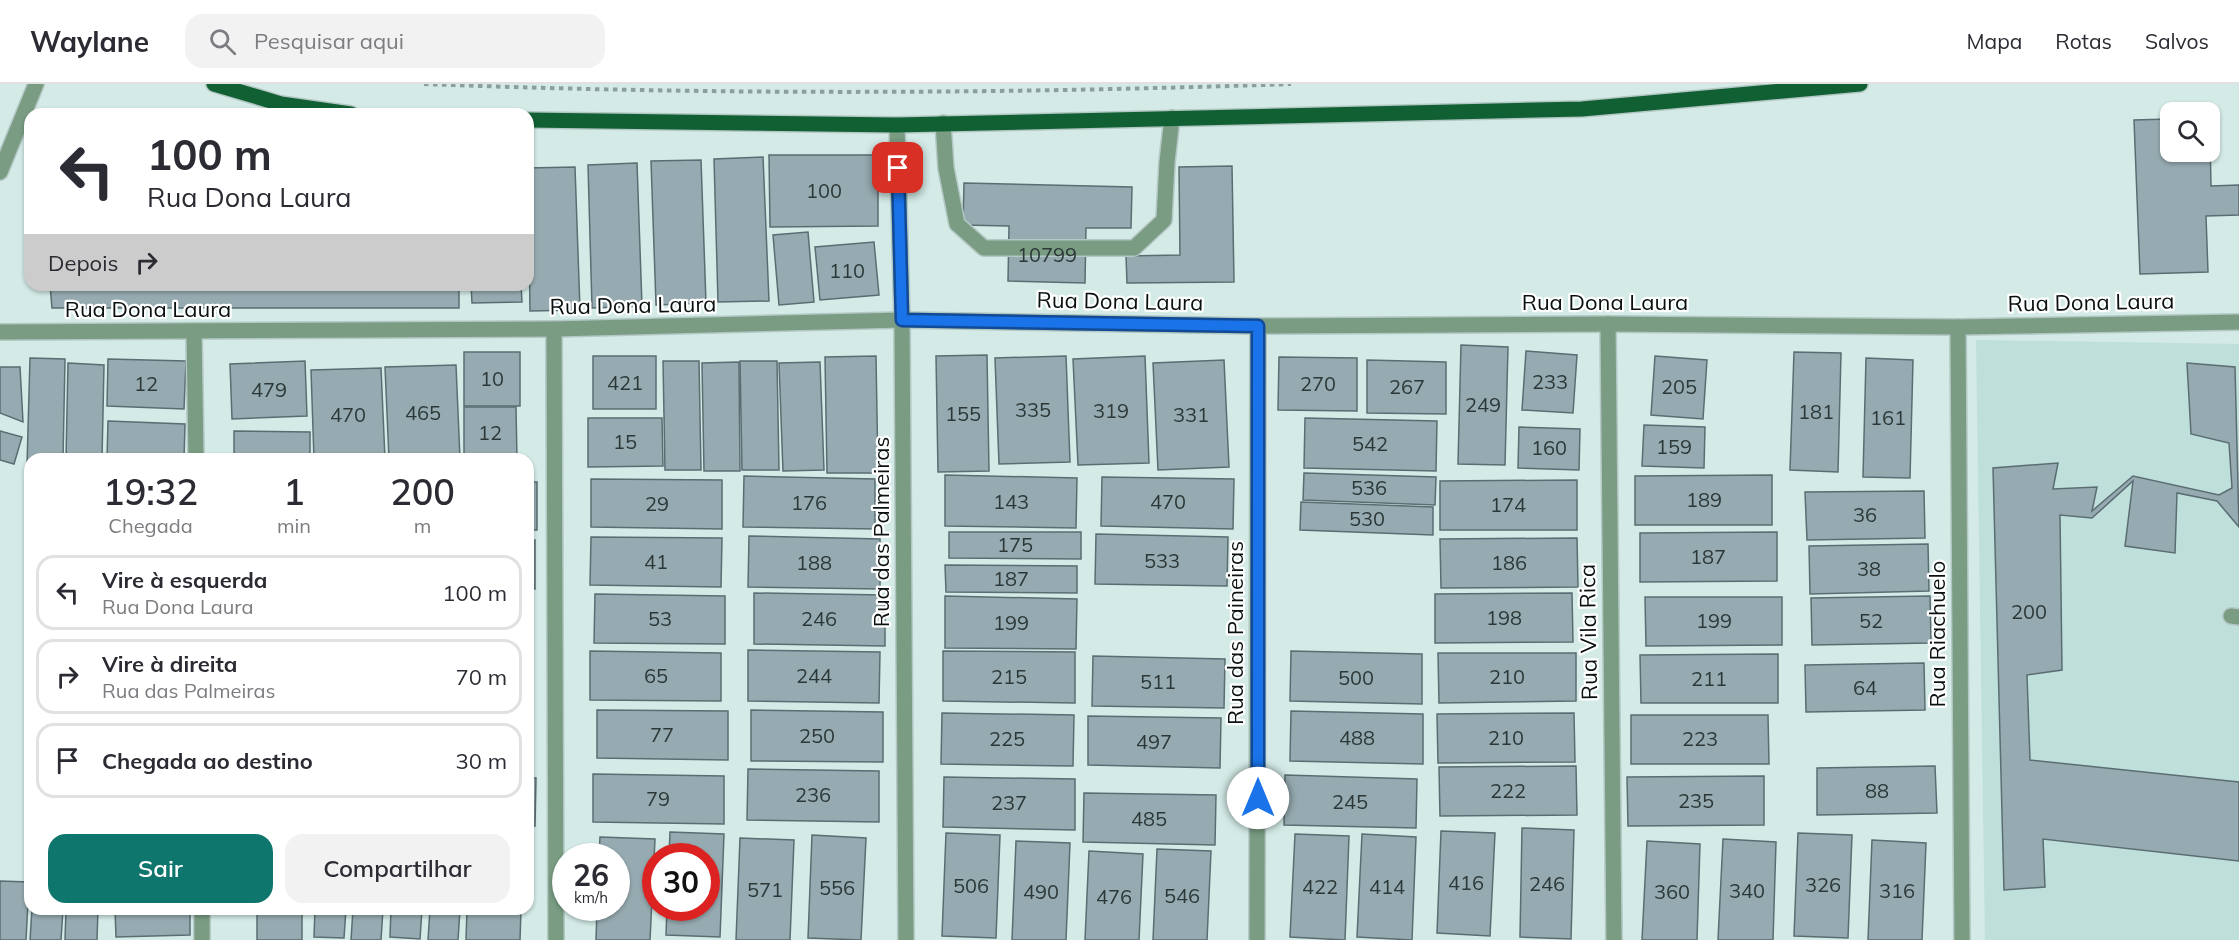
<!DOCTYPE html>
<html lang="pt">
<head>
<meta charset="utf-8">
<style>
  body { margin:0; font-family:Mulish,sans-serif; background:#f2f2f3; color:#2b2b33; height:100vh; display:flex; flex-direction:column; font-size:22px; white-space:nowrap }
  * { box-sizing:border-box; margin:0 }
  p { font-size:20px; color:#7c7c81 }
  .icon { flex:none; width:33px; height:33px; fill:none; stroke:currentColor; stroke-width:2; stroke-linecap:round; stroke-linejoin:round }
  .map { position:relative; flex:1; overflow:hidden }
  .side { position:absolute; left:24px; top:369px; width:510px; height:462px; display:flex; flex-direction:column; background:#fff; border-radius:18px; box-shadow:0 2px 4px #0004 }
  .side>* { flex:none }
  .hud { position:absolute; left:24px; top:24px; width:510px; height:183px; border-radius:18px; box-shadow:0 2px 4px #0004; background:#fff; color:#2b2b33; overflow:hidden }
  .tools { position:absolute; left:2160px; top:18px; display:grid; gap:12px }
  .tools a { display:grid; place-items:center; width:60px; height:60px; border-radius:12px; background:#fff; box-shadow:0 2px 4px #0004; font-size:30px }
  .speed { position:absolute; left:552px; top:759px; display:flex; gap:12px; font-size:30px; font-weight:700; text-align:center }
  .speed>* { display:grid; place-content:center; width:78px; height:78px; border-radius:50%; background:#fff; box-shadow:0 2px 4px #0004; line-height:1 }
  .speed small { font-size:15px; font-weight:400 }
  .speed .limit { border:9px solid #d22; background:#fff; color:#111 }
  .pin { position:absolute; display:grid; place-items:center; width:51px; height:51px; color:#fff; margin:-26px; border-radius:12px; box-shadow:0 3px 9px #0006 }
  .me { position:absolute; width:66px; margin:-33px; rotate:0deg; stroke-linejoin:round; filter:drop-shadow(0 0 4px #0008) }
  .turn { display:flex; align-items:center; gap:21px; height:126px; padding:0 24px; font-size:27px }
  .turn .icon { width:78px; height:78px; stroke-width:2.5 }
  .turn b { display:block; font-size:42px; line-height:51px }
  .then { display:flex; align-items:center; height:57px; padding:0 24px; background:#0003; gap:12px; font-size:22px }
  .eta { display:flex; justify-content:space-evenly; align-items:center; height:102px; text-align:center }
  .eta b { font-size:36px; font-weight:600; line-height:42px }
  .primary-button { display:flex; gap:12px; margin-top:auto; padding:12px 24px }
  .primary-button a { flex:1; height:69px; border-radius:18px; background:#0f766e; color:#fff; font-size:24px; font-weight:600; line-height:69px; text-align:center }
  .primary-button a+a { background:#f2f2f3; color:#2b2b33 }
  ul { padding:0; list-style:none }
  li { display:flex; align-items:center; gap:18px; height:75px; margin:0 12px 9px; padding:0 12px; border:3px solid #e1e1e2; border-radius:18px }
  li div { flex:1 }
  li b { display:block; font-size:22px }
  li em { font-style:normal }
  header { display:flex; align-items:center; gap:36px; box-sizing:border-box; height:84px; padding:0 30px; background:#fff; border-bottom:2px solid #e1e1e2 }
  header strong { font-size:28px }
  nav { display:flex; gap:33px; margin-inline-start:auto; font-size:21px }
  .search { width:420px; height:54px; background:#f2f2f3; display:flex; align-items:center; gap:15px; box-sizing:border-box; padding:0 21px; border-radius:18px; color:#7c7c81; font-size:22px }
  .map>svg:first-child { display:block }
  .built { fill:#bfdfda }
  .building { fill:#96abb1; stroke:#5a6d72; stroke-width:1.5 }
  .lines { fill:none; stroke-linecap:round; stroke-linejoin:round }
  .service-casing { stroke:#b3c7c4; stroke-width:18 }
  .minor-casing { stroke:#b3c7c4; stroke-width:18 }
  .tertiary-casing { stroke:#b3c7c4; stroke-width:18 }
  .primary-casing { stroke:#b3c7c4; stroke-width:18 }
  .path { stroke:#8c9e9b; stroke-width:4; stroke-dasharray:4.5 4.5; stroke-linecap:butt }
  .service { stroke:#799c83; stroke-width:15 }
  .minor { stroke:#799c83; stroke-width:15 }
  .tertiary { stroke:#799c83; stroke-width:15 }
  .primary { stroke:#116034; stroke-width:15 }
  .route-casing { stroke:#114b97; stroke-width:15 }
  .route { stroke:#1a73e8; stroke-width:10 }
  .labels { text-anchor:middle; stroke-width:4.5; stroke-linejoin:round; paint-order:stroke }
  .number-label { font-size:20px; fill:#2c3838 }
  .street-label { font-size:22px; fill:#091110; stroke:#fff }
</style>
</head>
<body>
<header>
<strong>Waylane</strong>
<div class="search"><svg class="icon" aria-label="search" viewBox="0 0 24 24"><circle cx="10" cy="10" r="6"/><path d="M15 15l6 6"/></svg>Pesquisar aqui</div>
<nav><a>Mapa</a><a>Rotas</a><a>Salvos</a></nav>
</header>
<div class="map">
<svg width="2239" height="856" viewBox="0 0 2239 856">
  <rect width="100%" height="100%" fill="#d3eae6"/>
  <polygon class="built" points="1976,256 2239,260 2239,856 1985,856"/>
  <g class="building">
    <polygon points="2170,35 2170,68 2210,68 2210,55 2211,102 2239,101 2239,131 2206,132 2208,188 2140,190 2134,36"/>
    <polygon points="769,71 878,71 878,142 770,143"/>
    <polygon points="763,73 769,217 718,218 714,75"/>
    <polygon points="701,76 706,219 656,221 651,77"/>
    <polygon points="637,79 642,222 592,224 588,81"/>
    <polygon points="1232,82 1234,198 1127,199 1126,172 1180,171 1179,83"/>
    <polygon points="575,83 580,226 530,227 528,84"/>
    <polygon points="964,99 1132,103 1131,144 1086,144 1085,199 1008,197 1009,142 963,141"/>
    <polygon points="808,148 814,218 779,221 773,151"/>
    <polygon points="874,158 879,211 820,216 815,163"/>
    <polygon points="50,201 459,201 459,224 52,224"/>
    <polygon points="471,201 521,201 522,218 472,219"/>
    <polygon points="1461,261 1508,263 1505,381 1458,380"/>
    <polygon points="1526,267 1577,271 1573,329 1522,326"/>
    <rect x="464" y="268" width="56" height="54"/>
    <polygon points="1794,268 1841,269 1838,388 1790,386"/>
    <polygon points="987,271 989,387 938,388 936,272"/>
    <rect x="593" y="272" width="63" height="53"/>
    <polygon points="876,272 878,389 827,389 825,273"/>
    <polygon points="1066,272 1070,378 999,380 995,274"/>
    <polygon points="1145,272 1149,379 1078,381 1073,275"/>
    <polygon points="1655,272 1707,276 1703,335 1651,331"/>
    <polygon points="1279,273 1357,274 1357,327 1278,326"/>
    <polygon points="30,274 65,275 63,375 30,375 30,382 27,382"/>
    <polygon points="1866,274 1913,276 1910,394 1863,393"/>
    <polygon points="108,275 186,277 184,325 107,322"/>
    <polygon points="1224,276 1229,383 1158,386 1153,279"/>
    <polygon points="1367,276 1446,278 1446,330 1367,329"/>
    <polygon points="305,277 307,332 232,335 230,280"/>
    <polygon points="663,277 699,277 701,386 665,386"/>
    <polygon points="740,277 777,277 779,386 742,386"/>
    <polygon points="739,278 740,387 704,387 702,279"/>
    <polygon points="820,278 824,386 783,387 779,279"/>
    <polygon points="68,279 104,281 102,375 66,375"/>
    <polygon points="2187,279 2235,283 2239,443 2217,417 2177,409 2175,469 2125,462 2133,397 2092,434 2060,431 2062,586 2027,591 2030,676 2239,698 2239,777 2043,755 2045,803 2004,806 1993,384 2058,379 2053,405 2097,403 2092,427 2133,392 2219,411 2232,404 2229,359 2191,350"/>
    <polygon points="456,281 460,375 389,375 385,283"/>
    <polygon points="0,283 20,283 23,338 0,329"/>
    <polygon points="381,284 385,375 314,375 311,286"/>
    <polygon points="464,323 516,323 517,375 464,375"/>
    <polygon points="588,334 662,334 663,382 588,383"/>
    <polygon points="1305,334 1437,337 1436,387 1304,384"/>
    <polygon points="108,337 185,340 184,375 107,375"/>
    <polygon points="1644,341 1705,343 1704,384 1642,382"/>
    <polygon points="1519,343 1580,345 1579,386 1518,384"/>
    <polygon points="0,347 22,353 14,380 0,376"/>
    <polygon points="234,347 310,348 310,375 234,375"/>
    <polygon points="1304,389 1436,393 1435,421 1303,416"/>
    <polygon points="945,391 1077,394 1076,444 945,442"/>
    <polygon points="1772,391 1772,441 1635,441 1635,392"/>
    <polygon points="744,392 875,395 875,445 743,443"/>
    <polygon points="1102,393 1234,395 1233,445 1101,442"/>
    <polygon points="591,395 722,396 722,445 591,443"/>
    <polygon points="1577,396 1577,446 1440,446 1440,397"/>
    <rect x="528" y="398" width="9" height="48"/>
    <polygon points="1924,407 1925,454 1807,456 1805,408"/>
    <polygon points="1301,418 1433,423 1433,451 1300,446"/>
    <polygon points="949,448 1081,448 1081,475 949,474"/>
    <polygon points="1777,448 1777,497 1640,498 1640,449"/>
    <polygon points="1096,450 1228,453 1227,502 1095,500"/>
    <polygon points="749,452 880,455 880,505 748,503"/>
    <polygon points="591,453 722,454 721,503 590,501"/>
    <polygon points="1577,454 1578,503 1441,504 1440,455"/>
    <rect x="528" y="456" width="7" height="49"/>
    <polygon points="1928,460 1929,507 1810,510 1809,462"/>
    <polygon points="945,481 1077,482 1077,509 946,508"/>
    <polygon points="754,509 885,511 885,562 754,560"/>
    <polygon points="1572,509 1573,558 1435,559 1435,510"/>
    <polygon points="595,510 725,512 725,560 594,559"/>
    <polygon points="945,512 1077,515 1076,565 945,564"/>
    <polygon points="1930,512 1931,559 1812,561 1811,514"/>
    <polygon points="1645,513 1782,513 1782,561 1646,562"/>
    <rect x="528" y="520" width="3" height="49"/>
    <polygon points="748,566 880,568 879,619 748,617"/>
    <polygon points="590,567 721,569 721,617 590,616"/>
    <polygon points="943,567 1075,568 1075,619 943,617"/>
    <polygon points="1291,567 1422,570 1422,620 1290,617"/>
    <polygon points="1438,569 1576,569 1576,617 1439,619"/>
    <polygon points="1778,570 1778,619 1641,619 1640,571"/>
    <polygon points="1093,572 1225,575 1224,624 1092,622"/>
    <rect x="528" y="576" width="2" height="21"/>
    <polygon points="1924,579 1925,626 1806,628 1805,581"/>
    <polygon points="528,601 529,601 530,628 528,628"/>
    <polygon points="597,626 728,627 728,676 597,674"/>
    <polygon points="751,626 883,628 883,678 751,677"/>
    <polygon points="1291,627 1423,630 1423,680 1290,677"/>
    <polygon points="942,629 1074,631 1073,682 941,680"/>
    <polygon points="1574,629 1575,678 1438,679 1437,630"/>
    <polygon points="1631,631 1768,631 1769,680 1631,680"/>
    <polygon points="1088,632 1221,634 1220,684 1088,681"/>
    <rect x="528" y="637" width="1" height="49"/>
    <polygon points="1576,682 1577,731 1440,732 1439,683"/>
    <polygon points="1935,682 1937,729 1817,731 1817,684"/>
    <polygon points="748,685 879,687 879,738 747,736"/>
    <polygon points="593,690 724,692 724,740 593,738"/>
    <polygon points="1285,691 1417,695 1416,744 1284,741"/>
    <polygon points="1764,692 1764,741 1628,742 1627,693"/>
    <polygon points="944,693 1075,695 1075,746 943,743"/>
    <polygon points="528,694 536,694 535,742 528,742"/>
    <polygon points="1084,709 1216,711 1215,761 1083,758"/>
    <polygon points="1522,744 1574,746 1571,855 1520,853"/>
    <polygon points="1441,747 1495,749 1490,852 1437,849"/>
    <polygon points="670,748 724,750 720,853 666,851 667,824 706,824 706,772 669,772"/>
    <polygon points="946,749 1000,751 996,854 942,852"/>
    <polygon points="1798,749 1852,751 1848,854 1794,852"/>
    <polygon points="1295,750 1349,752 1345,856 1290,853"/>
    <polygon points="1362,750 1416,753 1412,856 1357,853"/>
    <polygon points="812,751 866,754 861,856 808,854"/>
    <polygon points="600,753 655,755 650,856 596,856 597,824 616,824 616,772 599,772"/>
    <polygon points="740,754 794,756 790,856 736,856"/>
    <polygon points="1723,755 1776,758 1773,856 1718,856"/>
    <polygon points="1872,756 1926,759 1922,856 1868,856"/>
    <polygon points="1016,757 1070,759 1066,856 1012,856"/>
    <polygon points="1647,757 1700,760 1697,856 1642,856"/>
    <polygon points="1157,765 1211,767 1207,856 1153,856"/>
    <polygon points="1089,767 1143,770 1139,856 1085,856"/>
    <polygon points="0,797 29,798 26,856 0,856"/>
    <polygon points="32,825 63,825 61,856 30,856"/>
    <polygon points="66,825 98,825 97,856 65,856"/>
    <polygon points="115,825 190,825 190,851 116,853"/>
    <rect x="257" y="825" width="45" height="31"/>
    <polygon points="315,825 346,825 344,854 314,853"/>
    <polygon points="353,825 383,825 381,856 351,856"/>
    <polygon points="391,825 422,825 420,855 390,853"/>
    <polygon points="430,825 460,825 458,856 428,856"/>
    <polygon points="467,825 521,825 520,856 466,856"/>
  </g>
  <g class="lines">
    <defs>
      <g id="service">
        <polyline points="943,39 946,84 957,140 984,164 1134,164 1164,136 1167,78 1172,34"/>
        <polyline points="2231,532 2239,533"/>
      </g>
      <g id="minor">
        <polyline points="897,41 902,236 906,856"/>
        <polyline points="1608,240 1614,856"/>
        <polyline points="1958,243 1962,856"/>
        <polyline points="554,245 556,856"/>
        <polyline points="194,247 196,375"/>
        <polyline points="0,248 554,245 902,236 1258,242 1608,240 1958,243 2239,238"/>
        <polyline points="202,825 202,856"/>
        <polyline points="1257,856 1258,242"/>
      </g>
      <polyline id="tertiary" points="0,88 36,0"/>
      <g id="primary">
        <polyline points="214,0 281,20 351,30"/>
        <polyline points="528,36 897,41 1582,25 1860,0"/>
      </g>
    </defs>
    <use href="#service" class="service-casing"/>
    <use href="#minor" class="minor-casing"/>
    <use href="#tertiary" class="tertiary-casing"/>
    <use href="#primary" class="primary-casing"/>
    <path class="path" d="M424 0C713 11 1003 10 1291 0"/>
    <use href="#service" class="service"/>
    <use href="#minor" class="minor"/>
    <use href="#tertiary" class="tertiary"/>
    <use href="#primary" class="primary"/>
  </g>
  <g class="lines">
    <defs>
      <polyline id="route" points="898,84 902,236 1258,242 1258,714"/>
    </defs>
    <use href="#route" class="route-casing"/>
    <use href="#route" class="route"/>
  </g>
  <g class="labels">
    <g class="number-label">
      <text x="824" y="114">100</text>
      <text x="1047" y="178">10799</text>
      <text x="847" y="194">110</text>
      <text x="492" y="302">10</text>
      <text x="1550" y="305">233</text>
      <text x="625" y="306">421</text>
      <text x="146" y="307">12</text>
      <text x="1318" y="307">270</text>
      <text x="1407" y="310">267</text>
      <text x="1679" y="310">205</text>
      <text x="269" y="313">479</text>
      <text x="1483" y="328">249</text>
      <text x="1033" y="333">335</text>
      <text x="1111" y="334">319</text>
      <text x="1816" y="335">181</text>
      <text x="423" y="336">465</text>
      <text x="963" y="337">155</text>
      <text x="348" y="338">470</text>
      <text x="1191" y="338">331</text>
      <text x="1888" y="341">161</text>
      <text x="490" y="356">12</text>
      <text x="625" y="365">15</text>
      <text x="1370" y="367">542</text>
      <text x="1674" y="370">159</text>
      <text x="1549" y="371">160</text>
      <text x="1369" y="411">536</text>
      <text x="1704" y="423">189</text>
      <text x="1011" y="425">143</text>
      <text x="1168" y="425">470</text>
      <text x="809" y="426">176</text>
      <text x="657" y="427">29</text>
      <text x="1508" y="428">174</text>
      <text x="1865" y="438">36</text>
      <text x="1367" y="442">530</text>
      <text x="1015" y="468">175</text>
      <text x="1708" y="480">187</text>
      <text x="1162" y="484">533</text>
      <text x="656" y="485">41</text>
      <text x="814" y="486">188</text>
      <text x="1509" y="486">186</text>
      <text x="1869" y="492">38</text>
      <text x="1011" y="502">187</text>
      <text x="2029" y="535">200</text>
      <text x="1504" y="541">198</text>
      <text x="660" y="542">53</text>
      <text x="819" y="542">246</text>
      <text x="1714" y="544">199</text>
      <text x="1871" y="544">52</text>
      <text x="1011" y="546">199</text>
      <text x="656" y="599">65</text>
      <text x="814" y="599">244</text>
      <text x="1009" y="600">215</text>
      <text x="1507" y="600">210</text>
      <text x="1356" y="601">500</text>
      <text x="1709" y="602">211</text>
      <text x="1158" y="605">511</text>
      <text x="1865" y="611">64</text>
      <text x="662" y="658">77</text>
      <text x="817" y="659">250</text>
      <text x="1357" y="661">488</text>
      <text x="1506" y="661">210</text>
      <text x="1007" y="662">225</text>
      <text x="1700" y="662">223</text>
      <text x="1154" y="665">497</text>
      <text x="1508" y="714">222</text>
      <text x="1877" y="714">88</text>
      <text x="813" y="718">236</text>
      <text x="658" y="722">79</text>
      <text x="1696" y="724">235</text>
      <text x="1350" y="725">245</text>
      <text x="1009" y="726">237</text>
      <text x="1149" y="742">485</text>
      <text x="1466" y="806">416</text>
      <text x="1547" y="807">246</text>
      <text x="1823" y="808">326</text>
      <text x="971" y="809">506</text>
      <text x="1320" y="810">422</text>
      <text x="1387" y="810">414</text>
      <text x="837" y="811">556</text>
      <text x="765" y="813">571</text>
      <text x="1747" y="814">340</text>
      <text x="1897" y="814">316</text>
      <text x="1041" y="815">490</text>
      <text x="1672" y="815">360</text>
      <text x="1182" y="819">546</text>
      <text x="1114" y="820">476</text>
    </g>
    <g class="street-label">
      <text transform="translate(1120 217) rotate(1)" y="8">Rua Dona Laura</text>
      <text x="1605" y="226">Rua Dona Laura</text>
      <text transform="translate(2091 218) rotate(-1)" y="8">Rua Dona Laura</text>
      <text transform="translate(633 221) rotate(-1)" y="8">Rua Dona Laura</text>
      <text x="148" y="233">Rua Dona Laura</text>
      <text transform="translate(881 448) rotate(-90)" y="8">Rua das Palmeiras</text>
      <text transform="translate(1588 548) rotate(-91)" y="8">Rua Vila Rica</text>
      <text transform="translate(1235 549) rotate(-90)" y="8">Rua das Paineiras</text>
      <text transform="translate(1937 550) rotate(-90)" y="8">Rua Riachuelo</text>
    </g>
  </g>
</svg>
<div class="tools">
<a><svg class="icon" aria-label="search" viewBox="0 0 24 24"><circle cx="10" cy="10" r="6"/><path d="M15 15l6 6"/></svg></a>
</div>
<div class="speed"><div>26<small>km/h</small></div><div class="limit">30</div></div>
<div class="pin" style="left:898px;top:84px;background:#d93025"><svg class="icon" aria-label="arrive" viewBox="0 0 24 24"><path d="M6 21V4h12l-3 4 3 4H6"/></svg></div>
<svg class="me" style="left:1258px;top:714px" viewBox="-20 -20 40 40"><circle r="19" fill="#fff"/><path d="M0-13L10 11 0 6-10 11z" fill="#1a73e8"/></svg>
<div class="hud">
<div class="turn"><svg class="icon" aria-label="left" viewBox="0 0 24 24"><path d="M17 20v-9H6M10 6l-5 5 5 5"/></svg><div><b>100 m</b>Rua Dona Laura</div></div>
<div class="then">Depois<svg class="icon" aria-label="right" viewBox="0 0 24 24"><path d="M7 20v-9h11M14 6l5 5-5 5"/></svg></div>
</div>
<section class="side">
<div class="eta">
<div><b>19:32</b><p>Chegada</p></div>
<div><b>1</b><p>min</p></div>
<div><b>200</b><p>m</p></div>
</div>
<ul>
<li><svg class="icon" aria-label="left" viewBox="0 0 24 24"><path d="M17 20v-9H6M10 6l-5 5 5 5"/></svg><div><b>Vire à esquerda</b><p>Rua Dona Laura</p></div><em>100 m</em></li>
<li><svg class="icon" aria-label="right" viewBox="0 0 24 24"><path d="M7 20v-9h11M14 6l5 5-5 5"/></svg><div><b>Vire à direita</b><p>Rua das Palmeiras</p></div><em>70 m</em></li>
<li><svg class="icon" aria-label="arrive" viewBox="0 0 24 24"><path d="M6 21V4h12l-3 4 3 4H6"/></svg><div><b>Chegada ao destino</b></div><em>30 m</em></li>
</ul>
<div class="primary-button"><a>Sair</a><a>Compartilhar</a></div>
</section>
</div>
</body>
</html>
